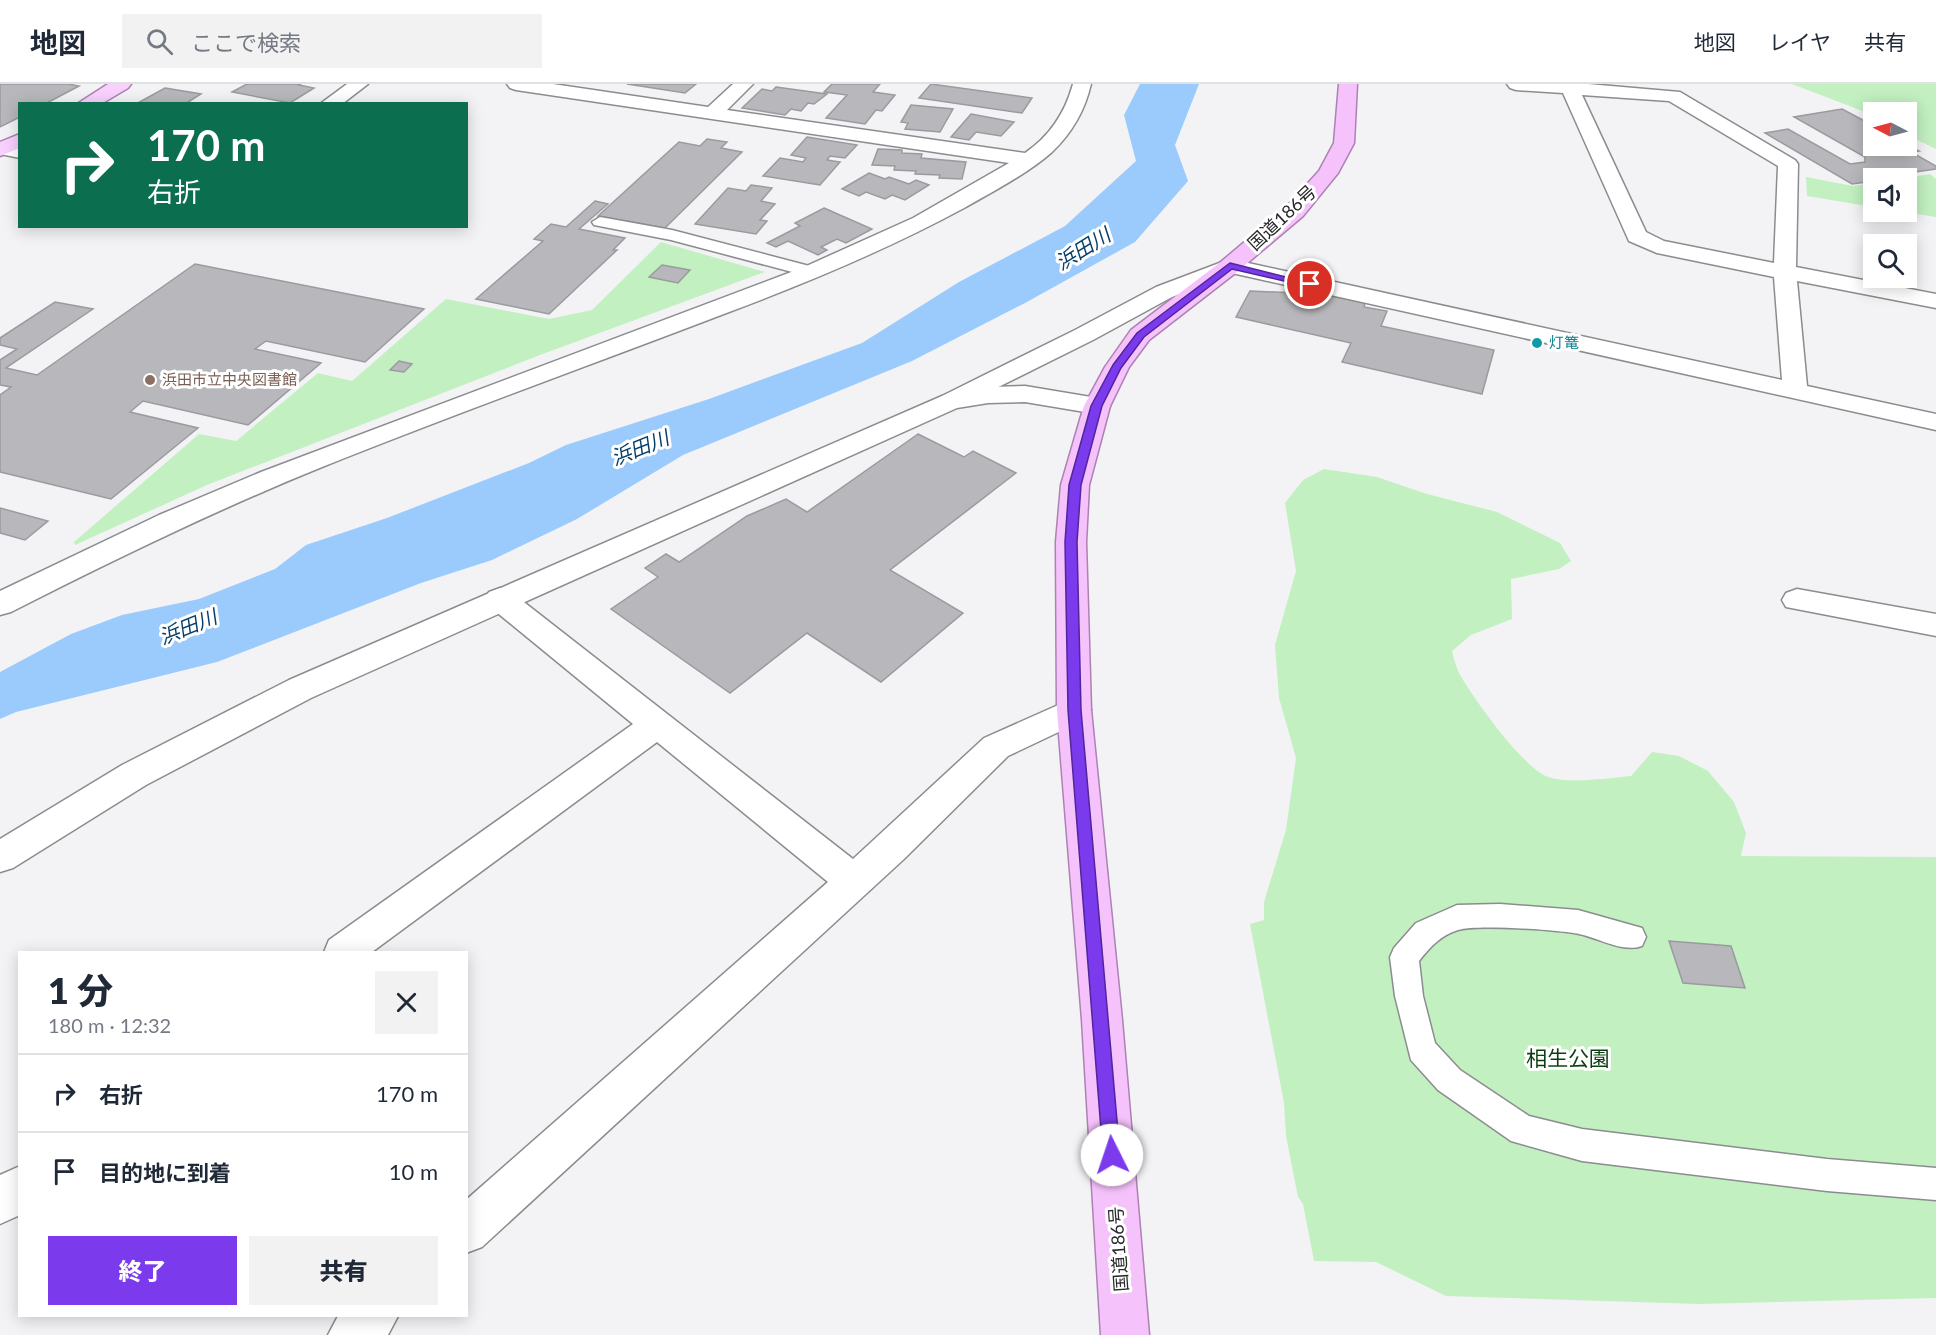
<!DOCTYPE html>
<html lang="ja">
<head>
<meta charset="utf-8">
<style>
  body { margin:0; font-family:Lato,"Noto Sans JP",sans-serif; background:#f2f2f3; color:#1f2937; height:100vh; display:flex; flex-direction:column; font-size:22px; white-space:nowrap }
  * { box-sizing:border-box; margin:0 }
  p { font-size:20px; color:#747a83 }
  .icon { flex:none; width:33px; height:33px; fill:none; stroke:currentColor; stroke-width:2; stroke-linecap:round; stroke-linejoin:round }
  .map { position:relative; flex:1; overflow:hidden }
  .details { position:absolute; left:18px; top:867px; width:450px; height:366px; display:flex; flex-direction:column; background:#fff; border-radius:0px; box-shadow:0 3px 15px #0003 }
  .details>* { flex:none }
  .hud { position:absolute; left:18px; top:18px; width:450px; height:126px; border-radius:0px; box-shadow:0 3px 15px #0003; background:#0b6e4f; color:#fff; overflow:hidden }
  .needle { width:39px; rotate:276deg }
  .controls { position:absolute; left:1863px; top:18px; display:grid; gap:12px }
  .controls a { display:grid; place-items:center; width:54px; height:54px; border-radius:0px; background:#fff; box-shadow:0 3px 15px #0003; font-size:30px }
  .pin { position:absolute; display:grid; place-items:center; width:51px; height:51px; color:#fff; margin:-26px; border:3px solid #fff; border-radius:50%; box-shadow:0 2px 6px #0007 }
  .me { position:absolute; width:66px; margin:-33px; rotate:356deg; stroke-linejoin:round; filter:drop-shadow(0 0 4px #0008) }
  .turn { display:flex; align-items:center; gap:21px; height:126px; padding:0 30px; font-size:27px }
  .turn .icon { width:78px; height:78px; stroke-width:2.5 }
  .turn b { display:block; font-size:42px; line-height:51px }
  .round { display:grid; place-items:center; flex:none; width:63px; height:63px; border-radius:0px; background:#f2f2f3 }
  .overview { display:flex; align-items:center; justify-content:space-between; height:102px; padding:0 30px }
  h1 { font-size:36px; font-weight:800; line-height:45px }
  .action { display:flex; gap:12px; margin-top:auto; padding:12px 30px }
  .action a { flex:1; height:69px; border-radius:0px; background:#7c3aed; color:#fff; font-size:24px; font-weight:800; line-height:69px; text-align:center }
  .action a+a { background:#f2f2f3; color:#1f2937 }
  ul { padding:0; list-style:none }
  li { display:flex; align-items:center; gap:18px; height:78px; padding:0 30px; border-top:2px solid #e0e1e3 }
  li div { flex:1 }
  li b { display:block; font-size:22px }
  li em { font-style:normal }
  header { display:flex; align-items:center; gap:36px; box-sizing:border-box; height:84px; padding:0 30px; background:#fff; border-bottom:2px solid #e0e1e3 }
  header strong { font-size:28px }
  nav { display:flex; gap:33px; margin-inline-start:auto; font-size:21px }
  .search { width:420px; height:54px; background:#f2f2f3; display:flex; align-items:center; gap:15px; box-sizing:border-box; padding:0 21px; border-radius:0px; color:#747a83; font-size:22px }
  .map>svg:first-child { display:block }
  .green { fill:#c2f0c1 }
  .water { fill:#9acbfc }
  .building { fill:#b8b8bc; stroke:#9a9b9e; stroke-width:1.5 }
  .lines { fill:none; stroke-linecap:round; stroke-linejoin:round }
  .service-casing { stroke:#8b8c8f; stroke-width:3 }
  .minor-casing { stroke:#8b8c8f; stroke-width:3 }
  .tertiary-casing { stroke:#8b8c8f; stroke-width:3 }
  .primary-casing { stroke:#ac82b2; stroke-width:3 }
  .trunk-casing { stroke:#ac82b2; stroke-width:3 }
  .service { fill:#fff; fill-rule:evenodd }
  .minor { fill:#fff; fill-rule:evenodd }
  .tertiary { fill:#fff; fill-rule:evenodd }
  .primary { fill:#f8d1fd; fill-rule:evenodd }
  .trunk { fill:#f6c2fc; fill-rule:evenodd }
  .route { fill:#7c3aed; stroke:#51269a; stroke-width:1.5 }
  .culture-dot { fill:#0f9aa8; stroke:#fff; stroke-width:2 }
  .education-dot { fill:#8d6e63; stroke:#fff; stroke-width:2 }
  .labels { text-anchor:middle; stroke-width:6; stroke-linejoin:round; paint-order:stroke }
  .far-culture-label { font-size:15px; fill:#0d838f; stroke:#fff; text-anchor:start }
  .far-education-label { font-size:15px; fill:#785e54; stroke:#fff; text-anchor:start }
  .street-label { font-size:18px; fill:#29292b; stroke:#fff }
  .water-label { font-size:20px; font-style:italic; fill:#08406c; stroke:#fff }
  .near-park-label { font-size:21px; fill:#0a3f10; stroke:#fff }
</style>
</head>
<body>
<header>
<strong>地図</strong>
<div class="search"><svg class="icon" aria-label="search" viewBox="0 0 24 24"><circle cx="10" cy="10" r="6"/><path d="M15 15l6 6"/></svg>ここで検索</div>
<nav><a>地図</a><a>レイヤ</a><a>共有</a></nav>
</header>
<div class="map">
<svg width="1936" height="1251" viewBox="0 0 1936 1251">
  <rect width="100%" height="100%" fill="#f3f3f6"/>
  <g class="green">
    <polygon points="1792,0 1936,0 1936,65 1907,51 1906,28 1874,28 1873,31"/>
    <polygon points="1930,90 1936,95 1936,133 1904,128 1906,128 1906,94 1905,94"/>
    <polygon points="1806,93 1853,102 1873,99 1873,123 1807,112"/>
    <polygon points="661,158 765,188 540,271 207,401 75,461 74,458 199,350 236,357 318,289 352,297 446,215 549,235 592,226"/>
    <path d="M1324 385 1377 393 1427 410 1497 428 1560 459 1571 477 1559 485 1511 495 1512 535 1471 551 1452 567C1454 575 1456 583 1459 589 1473 614 1523 684 1548 693 1569 700 1609 694 1631 692L1652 668 1679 672 1708 687 1734 718 1746 749 1741 772 1936 773V1214L1699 1220 1446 1212 1376 1178 1314 1177 1303 1120 1298 1113 1286 1052 1284 1019 1250 840 1264 836V818L1286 746 1296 674 1279 614 1275 561 1296 487 1285 419 1303 396Z"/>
  </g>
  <polygon class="water" points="1140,0 1199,0 1175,61 1188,97 1135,158 1025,219 912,277 683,371 577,435 492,476 421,499 217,578 16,628 0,635 0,588 71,550 122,531 199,515 275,485 306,461 387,434 529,379 566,361 709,315 862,259 959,198 1065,142 1136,77 1124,31"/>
  <g class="building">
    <polygon points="0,0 68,0 79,2 45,20 20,20 20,33 0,43"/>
    <polygon points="247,0 301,0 299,1 314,4 290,19 232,8"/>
    <polygon points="627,0 696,0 685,9"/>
    <polygon points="832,0 880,0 873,8 895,11 882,27 876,26 865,40 826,34 847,11 824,8"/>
    <polygon points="931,0 1032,14 1022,29 919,14"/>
    <polygon points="776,3 827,10 814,20 808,19 801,27 791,25 785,31 742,24 762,5 772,7"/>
    <polygon points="165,4 201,10 188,18 197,20 136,20"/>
    <polygon points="911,21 953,25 940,48 905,45 908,39 901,38"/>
    <polygon points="1842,25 1874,42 1874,62 1906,60 1919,67 1911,68 1936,82 1936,85 1874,94 1874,97 1852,100 1765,49 1788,45 1850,80 1865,78 1865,73 1794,33"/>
    <polygon points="971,30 1014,38 1001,52 976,48 969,56 951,53"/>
    <polygon points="807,53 857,61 845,74 830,72 827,76 840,78 820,101 763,92 780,74 803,78 806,74 791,71"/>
    <polygon points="707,55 727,58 721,64 742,68 665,144 598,132 679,58 700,62"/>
    <polygon points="878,65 902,66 902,69 922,70 921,74 966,78 962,95 939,94 940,91 915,90 916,87 894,86 895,82 872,81"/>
    <polygon points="869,89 885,95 889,93 909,100 916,96 929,101 905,116 892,111 885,115 866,108 859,112 842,105"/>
    <polygon points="751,101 772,104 761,117 775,120 760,136 767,137 756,150 695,140 728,104 746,107"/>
    <polygon points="595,117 608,120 579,145 625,154 613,166 617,166 549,230 476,215 543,157 534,155 551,140 566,143"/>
    <polygon points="824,124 872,145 846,159 837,155 821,163 827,166 818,171 788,157 776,163 767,159 800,142 795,139"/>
    <polygon points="195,180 424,225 365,278 266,257 255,265 321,279 248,341 143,317 130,328 198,344 111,415 0,388 0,311 11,303 0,301 0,276 17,265 0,261 0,254 55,218 93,225 6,284 37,291"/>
    <polygon points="662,181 690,186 678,199 649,193"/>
    <polygon points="1250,207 1321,210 1365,219 1364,223 1387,227 1381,242 1494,266 1482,310 1342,278 1351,259 1236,233"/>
    <polygon points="399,277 412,280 404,288 390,286"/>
    <polygon points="918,350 964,373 973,367 1016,389 890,486 963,529 881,598 807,549 730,609 611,525 658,493 645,484 666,470 679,478 747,432 786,415 807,428"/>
    <polygon points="0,424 48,437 25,456 0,449"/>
    <polygon points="1669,857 1731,862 1745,904 1683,899"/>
  </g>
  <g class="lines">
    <defs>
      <g id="service">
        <polygon points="600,133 672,146 817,184 819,188 811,193 671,156 594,141 592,138"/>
        <path d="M1500 820 1578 826 1642 844 1646 853 1642 862C1622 869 1599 854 1579 850 1559 846 1476 840 1458 846 1441 851 1430 863 1419 877L1423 912 1435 959 1460 986 1529 1032 1582 1045 1827 1075 1936 1084V1116L1827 1107 1582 1077 1511 1057 1438 1006 1411 976 1395 912 1390 873 1394 864 1416 839 1457 821Z"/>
      </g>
      <g id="minor">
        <polygon points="347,0 368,0 342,20 320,20"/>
        <path d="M507 0H553L708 23 733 0H753L727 26 1025 69C1050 52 1065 29 1073 0H1091C1085 26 1072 49 1052 68 1027 90 994 107 964 124 888 165 809 198 729 228 593 280 457 329 322 383 216 426 113 476 11 528L0 531V507L159 431 261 388 802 184 913 134 1009 79 516 6 510 4Z"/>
        <path d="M1507 0H1588L1680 8 1795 76 1798 80 1796 183 1936 210V224L1797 197 1807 302 1936 330V346L1232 189 1172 213 1093 256 960 322 951 325 942 322 938 317 942 312 1075 246 1156 203 1230 175 1782 296 1774 193 1657 169 1629 157 1563 9 1516 6 1510 4ZM1582 11 1669 17 1778 82 1774 179 1664 157 1646 148Z"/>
        <polygon points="0,60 20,62 20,74 0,70"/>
        <polygon points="500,504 511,508 853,775 984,654 1074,614 1086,617 1091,626 1086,635 1008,672 904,775 482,1163 466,1169 466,1116 828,798 657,658 372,868 324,868 329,856 633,640 489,522 485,515 489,508"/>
        <polygon points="1797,505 1936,530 1936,552 1786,523 1782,516 1786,509"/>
        <polygon points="20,1082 20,1131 0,1140 0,1091"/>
        <polygon points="338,1232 398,1232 388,1251 328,1251"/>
      </g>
      <polygon id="tertiary" points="1025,302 1097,314 1106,317 1110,322 1106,327 1097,330 1025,318 988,319 957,324 311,614 146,701 13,784 0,788 0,755 122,681 289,596 942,312 988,303"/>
      <g id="primary">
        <polygon points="108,0 131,0 128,4 101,20 77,20"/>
        <polygon points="20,50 20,64 0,72 0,58"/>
      </g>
      <polygon id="trunk" points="1339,0 1357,0 1354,59 1338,89 1303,132 1238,187 1149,256 1129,283 1110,322 1089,401 1086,458 1091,626 1122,936 1149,1251 1101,1251 1082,936 1057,626 1056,458 1061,401 1084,322 1105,283 1131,246 1222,177 1287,122 1319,87 1334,59"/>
    </defs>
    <use href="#service" class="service-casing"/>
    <use href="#minor" class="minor-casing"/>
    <use href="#tertiary" class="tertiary-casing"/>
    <use href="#primary" class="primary-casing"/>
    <use href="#trunk" class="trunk-casing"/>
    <use href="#service" class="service"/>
    <use href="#minor" class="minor"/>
    <use href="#tertiary" class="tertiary"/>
    <use href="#primary" class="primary"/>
    <use href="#trunk" class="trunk"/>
  </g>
  <polygon class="route" points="1230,179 1314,200 1310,203 1232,185 1144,253 1121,284 1102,322 1081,401 1077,458 1081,626 1120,1071 1118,1077 1112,1080 1105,1077 1103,1071 1068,626 1065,458 1069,401 1091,322 1113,281 1137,249"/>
  <circle class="culture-dot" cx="1537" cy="259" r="6"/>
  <circle class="education-dot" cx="150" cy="296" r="6"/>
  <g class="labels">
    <g class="far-culture-label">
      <text x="1549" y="264">灯篭</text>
    </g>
    <g class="far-education-label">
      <text x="162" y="301">浜田市立中央図書館</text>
    </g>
    <g class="street-label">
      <text transform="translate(1282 134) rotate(-43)" y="6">国道186号</text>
      <text transform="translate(1119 1165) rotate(-94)" y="6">国道186号</text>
    </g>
    <g class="water-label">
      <text transform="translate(1083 165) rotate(-32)" y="7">浜田川</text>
      <text transform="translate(640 364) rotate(-22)" y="7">浜田川</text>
      <text transform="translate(188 543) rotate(-22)" y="7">浜田川</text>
    </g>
    <g class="near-park-label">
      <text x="1568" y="982">相生公園</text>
    </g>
  </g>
</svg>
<div class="controls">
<a><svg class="needle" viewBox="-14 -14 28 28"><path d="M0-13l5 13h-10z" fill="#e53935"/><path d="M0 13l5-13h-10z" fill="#747a83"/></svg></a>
<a><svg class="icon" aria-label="sound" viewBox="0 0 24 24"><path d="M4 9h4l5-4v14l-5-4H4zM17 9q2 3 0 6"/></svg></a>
<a><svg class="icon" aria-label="search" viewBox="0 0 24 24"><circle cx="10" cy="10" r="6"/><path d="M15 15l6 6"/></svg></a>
</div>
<div class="pin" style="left:1310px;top:200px;background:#d93025"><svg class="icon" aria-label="arrive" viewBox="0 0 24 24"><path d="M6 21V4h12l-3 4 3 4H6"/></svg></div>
<svg class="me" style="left:1112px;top:1071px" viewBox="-20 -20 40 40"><circle r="19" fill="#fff"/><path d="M0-13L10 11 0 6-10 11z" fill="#7c3aed"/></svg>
<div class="hud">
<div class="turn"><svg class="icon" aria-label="right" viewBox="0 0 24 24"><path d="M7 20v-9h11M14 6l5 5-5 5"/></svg><div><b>170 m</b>右折</div></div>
</div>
<section class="details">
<div class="overview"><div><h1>1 分</h1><p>180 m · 12:32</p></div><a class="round"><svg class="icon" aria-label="close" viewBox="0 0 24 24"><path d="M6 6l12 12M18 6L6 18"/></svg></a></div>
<ul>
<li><svg class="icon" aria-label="right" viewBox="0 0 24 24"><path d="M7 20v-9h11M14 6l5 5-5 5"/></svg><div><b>右折</b></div><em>170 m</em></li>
<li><svg class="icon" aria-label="arrive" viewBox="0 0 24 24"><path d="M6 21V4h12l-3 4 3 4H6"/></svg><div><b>目的地に到着</b></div><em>10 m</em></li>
</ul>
<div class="action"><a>終了</a><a>共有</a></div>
</section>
</div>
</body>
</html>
